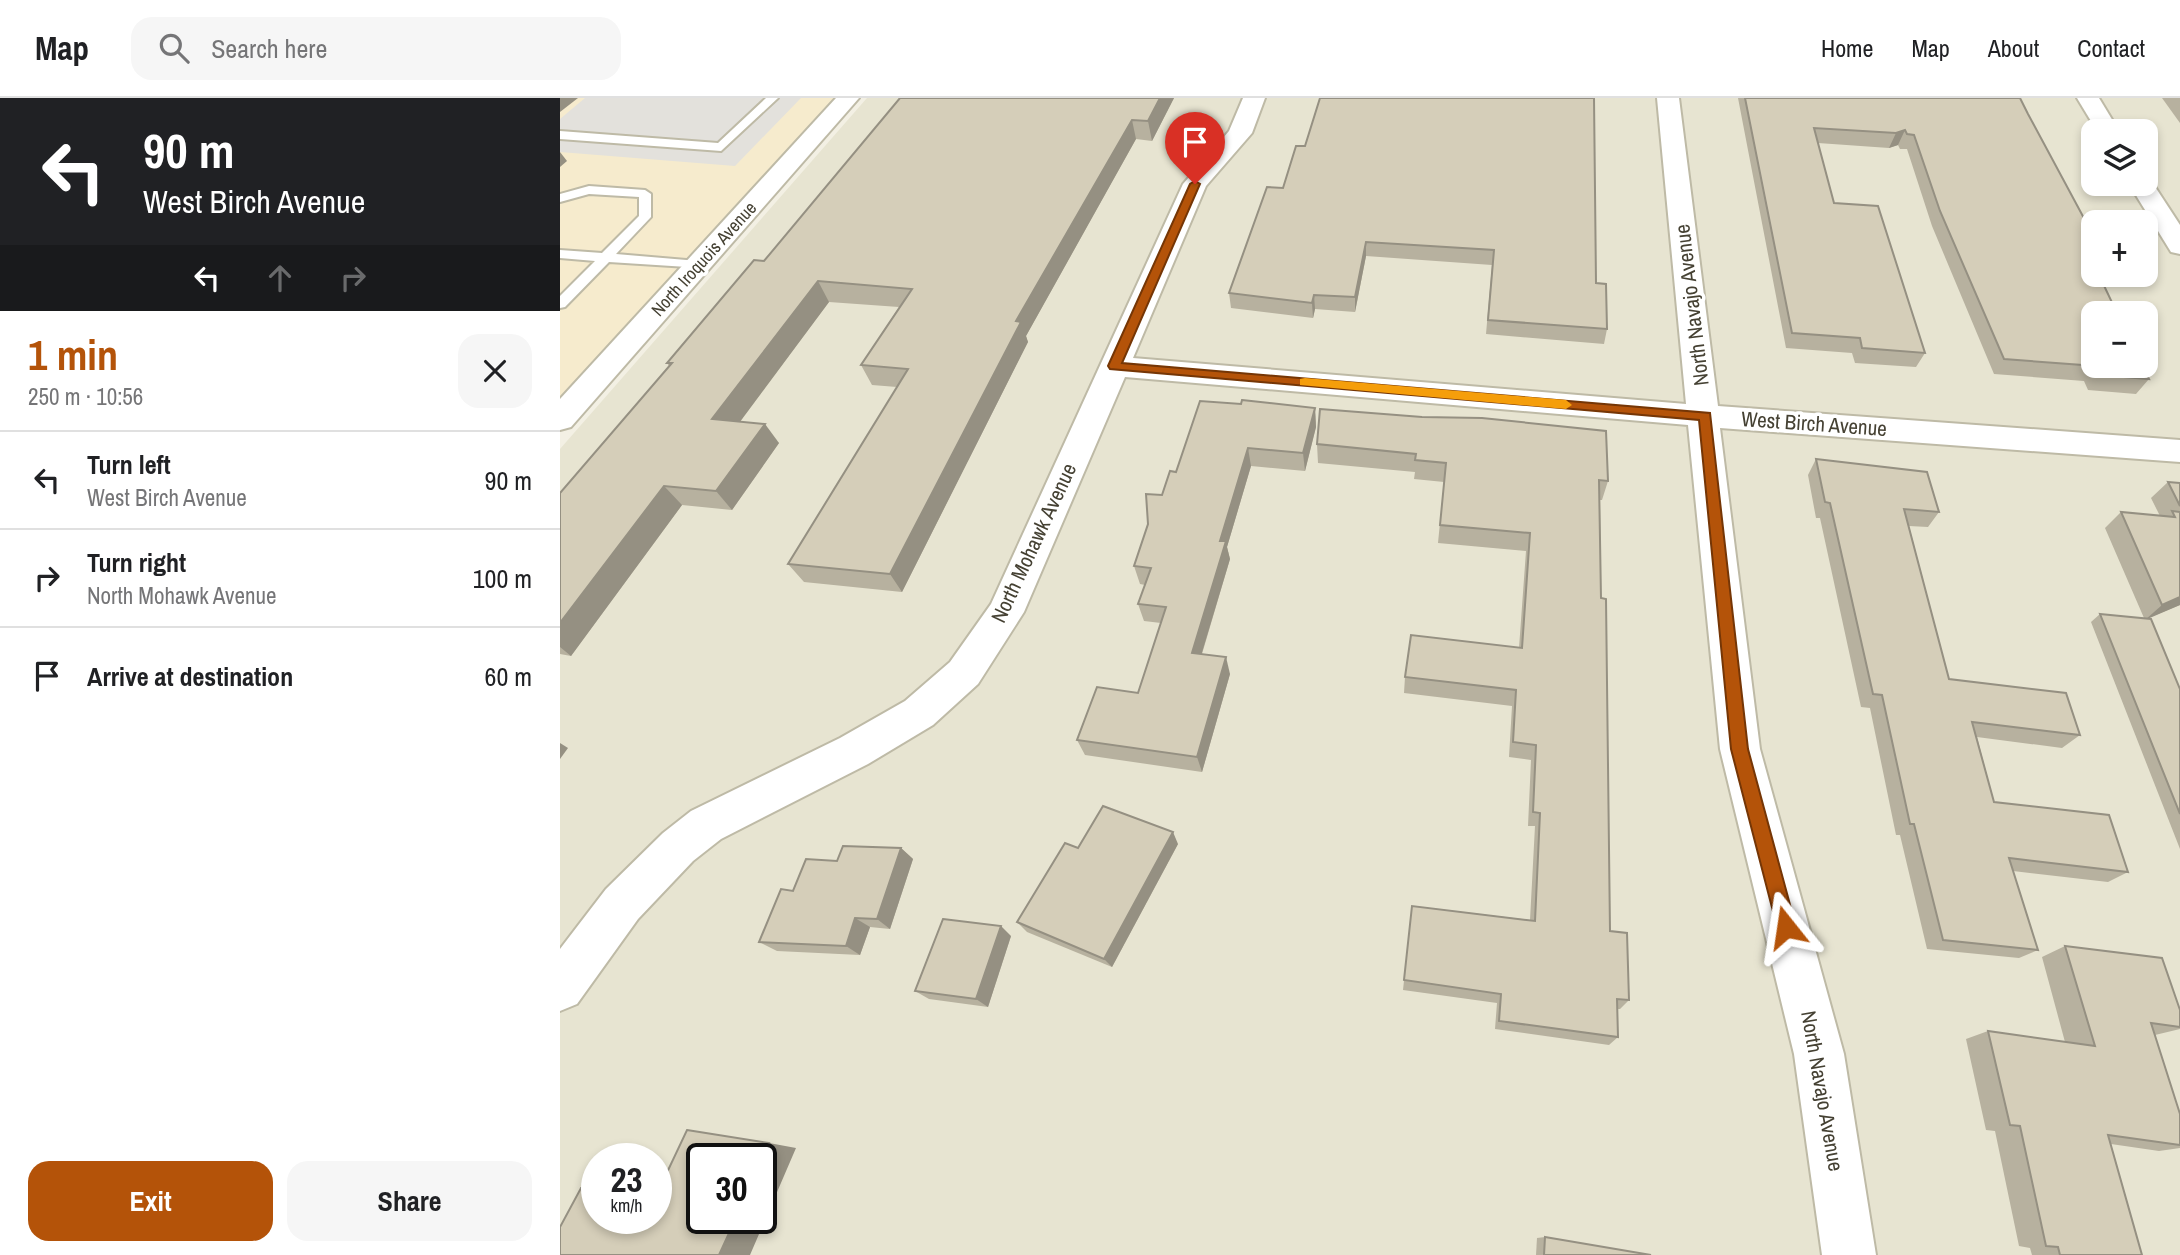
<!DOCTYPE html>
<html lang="en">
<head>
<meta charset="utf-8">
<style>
  body { margin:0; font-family:"Archivo Narrow",sans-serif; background:#f6f6f6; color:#202124; height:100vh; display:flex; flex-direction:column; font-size:26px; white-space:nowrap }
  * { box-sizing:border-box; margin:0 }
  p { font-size:23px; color:#757577 }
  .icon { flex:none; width:38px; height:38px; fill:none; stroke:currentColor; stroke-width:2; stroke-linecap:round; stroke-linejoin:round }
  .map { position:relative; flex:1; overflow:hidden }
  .sheet { display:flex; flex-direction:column; background:#fff; width:560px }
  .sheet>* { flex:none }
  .hud { background:#202124; color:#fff; overflow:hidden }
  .tools { position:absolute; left:1521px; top:21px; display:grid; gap:14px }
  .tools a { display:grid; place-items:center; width:77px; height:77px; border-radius:14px; background:#fff; box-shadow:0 4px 10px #0003; font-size:35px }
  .speed { position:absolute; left:21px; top:1045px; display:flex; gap:14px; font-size:35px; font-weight:700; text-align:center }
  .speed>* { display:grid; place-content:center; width:91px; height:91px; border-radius:50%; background:#fff; box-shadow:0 4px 10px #0003; line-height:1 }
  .speed small { font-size:18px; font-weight:400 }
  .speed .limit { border:4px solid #111; border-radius:10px; background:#fff; color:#111 }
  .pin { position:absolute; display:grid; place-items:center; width:60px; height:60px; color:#fff; margin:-72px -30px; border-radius:50% 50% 50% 0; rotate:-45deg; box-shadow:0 0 7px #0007 }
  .pin .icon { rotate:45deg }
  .me { position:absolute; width:77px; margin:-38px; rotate:345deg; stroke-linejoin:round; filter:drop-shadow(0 0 5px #0008) }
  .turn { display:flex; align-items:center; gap:24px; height:147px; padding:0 28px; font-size:32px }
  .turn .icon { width:91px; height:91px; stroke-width:2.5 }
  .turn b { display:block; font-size:49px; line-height:60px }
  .lanes { display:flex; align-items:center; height:66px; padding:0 28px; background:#0003; justify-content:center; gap:35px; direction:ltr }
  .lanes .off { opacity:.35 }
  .round { display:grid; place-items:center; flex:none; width:74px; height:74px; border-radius:21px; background:#f6f6f6 }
  .head { display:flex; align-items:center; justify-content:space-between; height:119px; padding:0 28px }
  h1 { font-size:42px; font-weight:700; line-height:52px; color:#b45309 }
  .cta { display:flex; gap:14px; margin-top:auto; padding:14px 28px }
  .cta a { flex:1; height:80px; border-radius:21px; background:#b45309; color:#fff; font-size:28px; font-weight:700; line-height:80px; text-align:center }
  .cta a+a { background:#f6f6f6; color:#202124 }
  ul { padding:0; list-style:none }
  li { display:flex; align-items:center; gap:21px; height:98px; padding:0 28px; border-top:2px solid #e0e0e0 }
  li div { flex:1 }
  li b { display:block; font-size:26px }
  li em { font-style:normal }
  header { display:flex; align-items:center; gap:42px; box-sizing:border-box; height:98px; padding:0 35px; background:#fff; border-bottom:2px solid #e0e0e0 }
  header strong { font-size:33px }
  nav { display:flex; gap:38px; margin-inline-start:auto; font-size:24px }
  .search { width:490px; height:63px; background:#f6f6f6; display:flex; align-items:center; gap:18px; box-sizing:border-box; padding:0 24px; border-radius:21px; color:#757577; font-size:26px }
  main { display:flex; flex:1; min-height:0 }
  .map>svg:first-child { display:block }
  .residential { fill:#e7e4d1; fill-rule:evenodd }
  .commercial { fill:#f6ebcd }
  .parking { fill:#e3e1dc }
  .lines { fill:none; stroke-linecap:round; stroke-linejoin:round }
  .service-casing { stroke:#bebaa6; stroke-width:4 }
  .minor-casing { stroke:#bebaa6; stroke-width:4 }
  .service { fill:#fff; fill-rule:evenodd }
  .minor { fill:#fff; fill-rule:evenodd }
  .wall { fill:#b7b19f }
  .shaded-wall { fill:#959082 }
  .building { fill:#d5ceb9; stroke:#959082; stroke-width:2 }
  .route { fill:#b45309; stroke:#753606; stroke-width:2 }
  .slow { fill:#f59e0b }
  .labels { text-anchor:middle; stroke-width:7; stroke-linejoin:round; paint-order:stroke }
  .far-street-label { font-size:18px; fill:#454133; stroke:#fff }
  .street-label { font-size:21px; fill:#454133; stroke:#fff }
</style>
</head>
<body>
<header>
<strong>Map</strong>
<div class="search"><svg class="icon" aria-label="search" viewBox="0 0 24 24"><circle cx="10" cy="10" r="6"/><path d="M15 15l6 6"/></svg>Search here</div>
<nav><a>Home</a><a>Map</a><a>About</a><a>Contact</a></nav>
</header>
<main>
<section class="sheet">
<div class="hud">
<div class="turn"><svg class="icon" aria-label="left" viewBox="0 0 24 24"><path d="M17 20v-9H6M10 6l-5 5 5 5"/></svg><div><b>90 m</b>West Birch Avenue</div></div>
<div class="lanes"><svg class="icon" aria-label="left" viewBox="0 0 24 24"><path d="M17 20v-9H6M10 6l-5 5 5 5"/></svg><svg class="icon off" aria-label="ahead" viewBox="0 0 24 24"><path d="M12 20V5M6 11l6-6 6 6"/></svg><svg class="icon off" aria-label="right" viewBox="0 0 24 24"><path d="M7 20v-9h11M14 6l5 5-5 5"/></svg></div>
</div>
<div class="head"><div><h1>1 min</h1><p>250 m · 10:56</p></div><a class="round"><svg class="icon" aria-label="close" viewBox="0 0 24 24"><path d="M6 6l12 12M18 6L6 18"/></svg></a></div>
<ul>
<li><svg class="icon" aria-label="left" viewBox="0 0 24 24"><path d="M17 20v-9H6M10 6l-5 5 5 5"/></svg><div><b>Turn left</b><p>West Birch Avenue</p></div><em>90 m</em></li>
<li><svg class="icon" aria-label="right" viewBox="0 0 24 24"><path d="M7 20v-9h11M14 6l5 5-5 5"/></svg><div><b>Turn right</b><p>North Mohawk Avenue</p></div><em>100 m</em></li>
<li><svg class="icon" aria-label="arrive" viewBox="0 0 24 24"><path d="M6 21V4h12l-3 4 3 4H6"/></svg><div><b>Arrive at destination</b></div><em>60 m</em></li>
</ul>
<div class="cta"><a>Exit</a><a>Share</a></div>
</section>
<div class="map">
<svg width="1620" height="1157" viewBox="0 0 1620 1157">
  <rect width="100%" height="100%" fill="#f3f0e4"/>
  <path class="residential" d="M307 0H1620V1157H0V351ZM1533 33H1586V86H1533ZM1533 124H1586V177H1533ZM1533 215H1586V268H1533ZM37 1060H96V1120H37ZM142 1060H201V1120H142Z"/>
  <polygon class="commercial" points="0,0 288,0 0,321"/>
  <polygon class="parking" points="25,0 241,0 175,68 0,54 0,21"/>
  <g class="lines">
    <defs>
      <g id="service">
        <polygon points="206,0 218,0 161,53 0,41 0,33 158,45"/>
        <polygon points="29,88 85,92 91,96 91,119 56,156 138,163 143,164 143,170 49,164 5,209 0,210 0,198 35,163 0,160 0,152 42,155 79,118 79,99 29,96 0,104 0,96"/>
      </g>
      <g id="minor">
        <polygon points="276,0 299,0 11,329 0,332 0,301"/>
        <polygon points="683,0 705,0 692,35 646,88 573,260 1126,306 1097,0 1119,0 1158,308 1620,342 1620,364 1160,330 1200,651 1284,956 1316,1157 1262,1157 1234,956 1160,651 1128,327 565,279 464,514 418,586 373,627 308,666 161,741 133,763 78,821 17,906 0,913 0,851 46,791 103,735 131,713 280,640 345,603 390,564 431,506 623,86 669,33"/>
        <polygon points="1517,0 1539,0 1559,33 1537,33"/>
        <polygon points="1586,80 1590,81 1620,127 1620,156 1611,154 1569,86 1586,86"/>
      </g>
    </defs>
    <use href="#service" class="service-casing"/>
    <use href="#minor" class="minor-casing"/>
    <use href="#service" class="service"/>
    <use href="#minor" class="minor"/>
  </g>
  <g class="wall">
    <polygon points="340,0 614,0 592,43 576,41 466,238 468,244 342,494 244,484 228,466 337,289 312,287 301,267 339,209 269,204 180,323 219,345 172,412 122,407 11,558 0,556 0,395 109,268 107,265 204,163"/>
    <polygon points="1178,0 1460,0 1468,16 1533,137 1533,177 1589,281 1576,296 1528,292 1524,283 1434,276 1372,128 1347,51 1340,51 1338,47 1329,50 1258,45 1274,105 1365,255 1356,269 1295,265 1292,255 1226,250"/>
    <polygon points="1602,0 1620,0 1620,25"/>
    <polygon points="736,48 1036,185 1047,231 1044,246 926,236 932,167 806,158 795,214 755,211 753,220 671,210 669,195 723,90"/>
    <polygon points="755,310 756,329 745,373 691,368 667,449 670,461 642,556 670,576 642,674 525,657 517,642 578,595 601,525 584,523 578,506 585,487 580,486 574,468 602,397 616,374"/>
    <polygon points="760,311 1048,383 1042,402 1040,402 1041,500 1050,833 1069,902 1060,911 1057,911 1058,939 1049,947 935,931 937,905 843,892 852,808 970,822 975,728 968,728 971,662 949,659 952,608 844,595 845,579 959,550 966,453 878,445 884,384 854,381 855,374 758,365 757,346"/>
    <polygon points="1256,361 1379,414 1368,429 1349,428 1389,581 1520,637 1502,650 1417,639 1434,704 1568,774 1548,784 1453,773 1478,852 1459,860 1367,851 1340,737 1336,737 1310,610 1301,609 1260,420 1256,420 1248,377"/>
    <polygon points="1608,384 1620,385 1620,507 1588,520 1620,591 1620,751 1531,524 1540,516 1584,520 1545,430 1561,414 1600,418 1591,400"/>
    <polygon points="618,746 552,869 467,834 457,824 518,750"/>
    <polygon points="341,750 353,761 330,831 310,829 300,857 217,853 199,844 233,793 277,763"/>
    <polygon points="451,838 428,909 369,901 355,893"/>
    <polygon points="1505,848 1620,912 1620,931 1595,937 1620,1016 1620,1050 1599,1053 1551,1046 1582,1157 1472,1157 1470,1150 1459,1148 1435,1033 1426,1032 1406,941 1428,933 1505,944 1482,859"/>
    <polygon points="985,1139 1091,1157 976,1157 977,1140"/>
  </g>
  <g class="shaded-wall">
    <polygon points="0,0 18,0 0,14"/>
    <polygon points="600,0 614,0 592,43 588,23"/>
    <polygon points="572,22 576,41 466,238 468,244 342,494 330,476 456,223"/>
    <polygon points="1345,32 1338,47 1329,50 1336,35"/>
    <polygon points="0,54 7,63 0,69"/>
    <polygon points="806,144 806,158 795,214 795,199"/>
    <polygon points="258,183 269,204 168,340 152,321"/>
    <polygon points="754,197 755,211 753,220 752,205"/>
    <polygon points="755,310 756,329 745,373 743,355"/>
    <polygon points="205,326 219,345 172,412 156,393"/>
    <polygon points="688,350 691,368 667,449 670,461 637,571 632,555 660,443"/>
    <polygon points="104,388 122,407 11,558 0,549 0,525"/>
    <polygon points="1620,499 1620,507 1585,522 1602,507"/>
    <polygon points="666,559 670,576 642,674 637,659"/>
    <polygon points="0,645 8,650 0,661"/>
    <polygon points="613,734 618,746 552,869 544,861"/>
    <polygon points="341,750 353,761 330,831 317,821"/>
    <polygon points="295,820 310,829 300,857 286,848"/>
    <polygon points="441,828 451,838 428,909 416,901"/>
    <polygon points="209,1045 236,1050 190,1157 159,1157 176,1120 201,1120 201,1062"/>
  </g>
  <g class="building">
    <polygon points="340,0 600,0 588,23 572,22 456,223 461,224 330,476 228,466 348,271 301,267 352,191 258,183 152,321 205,326 156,393 104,388 0,525 0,395 112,265 107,265 194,162 204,163"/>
    <polygon points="760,0 1034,0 1036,185 1046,186 1047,231 928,222 934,152 806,144 795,199 754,197 752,205 669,195 707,89 723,90 736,48 745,48"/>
    <polygon points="1185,0 1460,0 1468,16 1533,137 1533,162 1532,161 1533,164 1533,177 1539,177 1557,215 1533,215 1533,268 1582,268 1589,281 1540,277 1536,268 1444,261 1380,113 1354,37 1347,36 1345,32 1336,35 1254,30 1274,105 1318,108 1365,255 1302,250 1300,240 1232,235"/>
    <polygon points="682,302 755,310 743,355 688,350 660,443 666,443 632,555 666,559 637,659 517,642 537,589 578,595 606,509 578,506 591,470 574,468 588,426 586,396 602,397 610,373 616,374 640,303 681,306"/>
    <polygon points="760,311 862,319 922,320 1046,333 1048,383 1039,382 1041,500 1046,501 1050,833 1067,835 1069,902 1057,901 1058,939 939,923 941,896 844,882 852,808 975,823 980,715 973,714 976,647 953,644 956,592 845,579 851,537 962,550 970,435 880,427 886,365 855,362 856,356 757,346"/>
    <polygon points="1256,361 1367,374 1379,414 1344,411 1389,581 1506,595 1520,637 1412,624 1434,704 1549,717 1568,774 1449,760 1478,852 1383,842 1354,726 1350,726 1322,597 1313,596 1270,405 1265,404"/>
    <polygon points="1608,384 1620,385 1620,408"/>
    <polygon points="1612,413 1620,414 1620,499 1602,507 1561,414 1615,419"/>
    <polygon points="1540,516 1591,521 1620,591 1620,716"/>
    <polygon points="543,708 613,734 544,861 457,824 505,745 518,750"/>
    <polygon points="283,748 341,750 317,821 295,820 286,848 199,844 221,791 233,793 246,761 277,763"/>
    <polygon points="383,821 441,828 416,901 355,893"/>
    <polygon points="1505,848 1602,860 1620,912 1620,929 1591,925 1620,1016 1620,1047 1548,1037 1582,1157 1500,1157 1498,1149 1486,1148 1460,1028 1450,1027 1428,933 1535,948"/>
    <polygon points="127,1032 209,1045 201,1062 201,1060 142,1060 142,1120 176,1120 159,1157 0,1157 0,1129 21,1090 37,1092 37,1120 96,1120 96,1082 103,1083"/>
    <polygon points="985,1139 1091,1157 984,1157"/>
  </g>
  <polygon class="route" points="635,83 640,86 562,265 1150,315 1188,651 1236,829 1233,835 1226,838 1220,835 1217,829 1171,651 1139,322 550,271 548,268 630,86"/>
  <polygon class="slow" points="745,280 1006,302 1012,307 1006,311 740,287 740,281"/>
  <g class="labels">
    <g class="far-street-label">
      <text transform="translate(144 161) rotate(-48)" y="6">North Iroquois Avenue</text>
    </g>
    <g class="street-label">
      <text transform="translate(1132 207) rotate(-97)" y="7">North Navajo Avenue</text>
      <text transform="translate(1254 326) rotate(4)" y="7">West Birch Avenue</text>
      <text transform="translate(474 445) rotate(-65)" y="7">North Mohawk Avenue</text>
      <text transform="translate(1262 993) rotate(80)" y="7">North Navajo Avenue</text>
    </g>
  </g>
</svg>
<div class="tools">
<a><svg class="icon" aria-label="layers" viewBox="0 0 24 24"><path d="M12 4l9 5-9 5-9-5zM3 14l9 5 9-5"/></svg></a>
<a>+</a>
<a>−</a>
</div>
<div class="speed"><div>23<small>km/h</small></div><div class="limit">30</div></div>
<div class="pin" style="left:635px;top:86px;background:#d93025"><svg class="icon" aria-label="arrive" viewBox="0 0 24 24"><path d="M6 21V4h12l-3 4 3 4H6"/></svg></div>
<svg class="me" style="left:1226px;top:829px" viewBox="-20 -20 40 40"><path d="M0-17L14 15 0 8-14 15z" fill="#b45309" stroke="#fff" stroke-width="4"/></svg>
</div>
</main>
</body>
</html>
